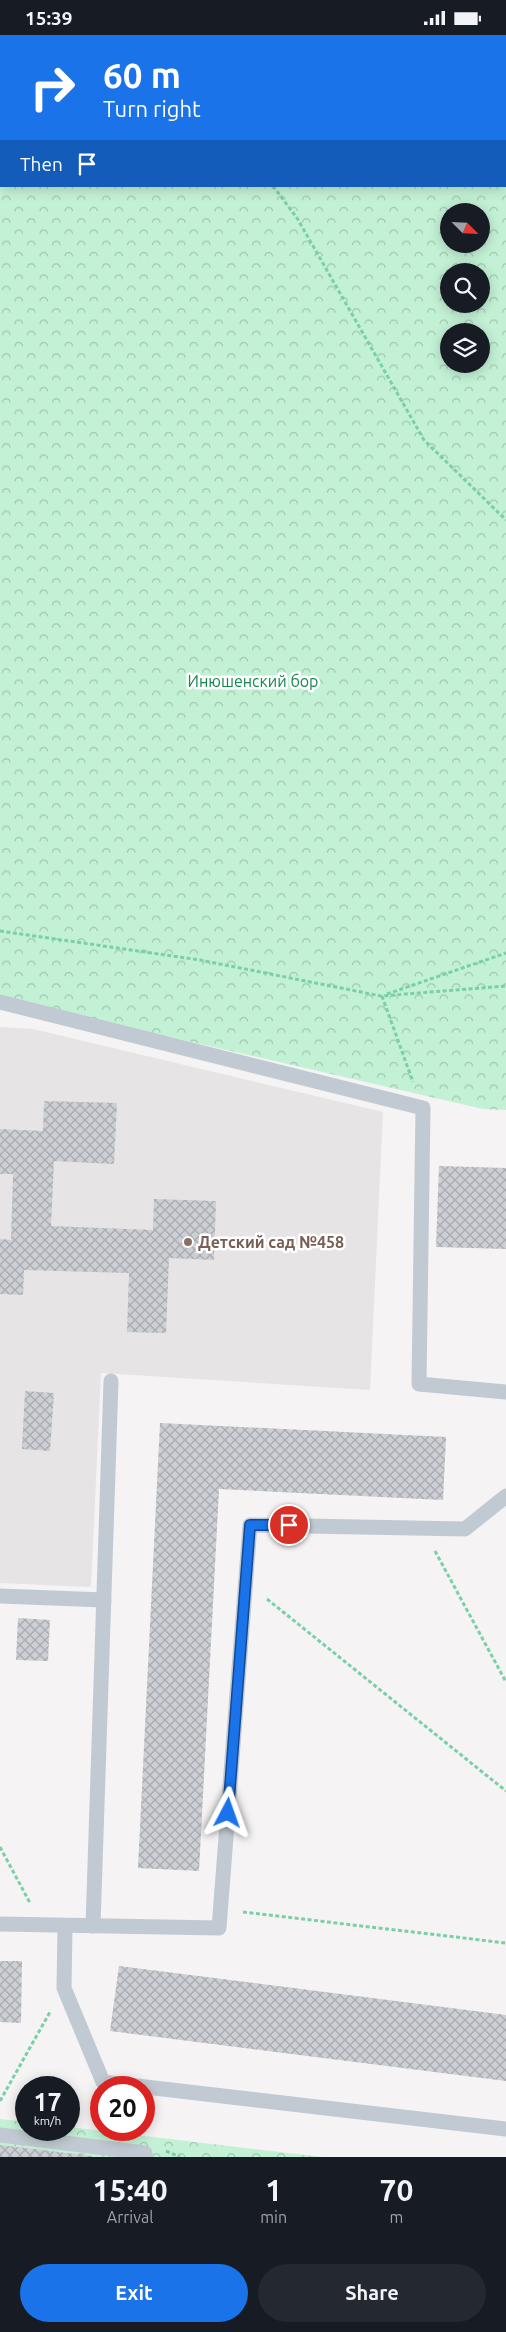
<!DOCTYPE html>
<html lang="en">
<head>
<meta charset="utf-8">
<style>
  body { margin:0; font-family:Ubuntu,sans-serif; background:#242831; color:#f1f3f6; height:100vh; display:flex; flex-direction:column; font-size:19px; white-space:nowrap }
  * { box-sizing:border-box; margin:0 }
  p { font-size:16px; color:#9ea1a6 }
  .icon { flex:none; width:28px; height:28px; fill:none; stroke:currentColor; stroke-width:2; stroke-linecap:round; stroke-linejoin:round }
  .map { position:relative; height:2122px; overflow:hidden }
  .panel { display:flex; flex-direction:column; background:#171b24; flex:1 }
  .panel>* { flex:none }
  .guide { position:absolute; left:0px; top:0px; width:506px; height:152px; box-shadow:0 2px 12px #0003; background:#1a73e8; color:#fff; overflow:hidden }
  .needle { width:32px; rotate:114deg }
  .tools { position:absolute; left:440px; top:168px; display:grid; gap:10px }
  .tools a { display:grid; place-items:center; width:50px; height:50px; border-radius:50%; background:#171b24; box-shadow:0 2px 12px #0003; font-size:25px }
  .speed { position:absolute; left:15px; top:2041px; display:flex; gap:10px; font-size:25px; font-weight:700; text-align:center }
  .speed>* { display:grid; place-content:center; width:65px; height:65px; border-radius:50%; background:#171b24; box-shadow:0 2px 12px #0003; line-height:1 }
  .speed small { font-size:12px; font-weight:400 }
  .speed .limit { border:8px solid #d22; background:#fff; color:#111 }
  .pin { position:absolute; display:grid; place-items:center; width:42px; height:42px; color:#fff; margin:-21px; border:2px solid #fff; border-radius:50%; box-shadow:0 1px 5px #0007 }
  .me { position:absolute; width:55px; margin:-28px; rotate:4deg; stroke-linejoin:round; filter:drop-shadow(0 0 4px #0008) }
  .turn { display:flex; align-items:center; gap:18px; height:105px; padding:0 20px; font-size:22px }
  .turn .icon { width:65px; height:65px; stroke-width:2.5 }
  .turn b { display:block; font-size:35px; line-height:42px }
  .then { display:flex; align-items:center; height:48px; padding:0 20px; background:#0003; gap:10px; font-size:19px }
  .eta { display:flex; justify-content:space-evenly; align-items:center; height:85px; text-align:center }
  .eta b { font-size:30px; font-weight:600; line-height:35px }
  .action { display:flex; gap:10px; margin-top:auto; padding:10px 20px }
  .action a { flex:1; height:58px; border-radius:30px; background:#1a73e8; color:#fff; font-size:20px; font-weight:600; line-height:58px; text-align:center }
  .action a+a { background:#242831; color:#f1f3f6 }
  .status { display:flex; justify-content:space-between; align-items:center; height:35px; padding:0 25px; background:#171b24; direction:ltr }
  .status svg { height:14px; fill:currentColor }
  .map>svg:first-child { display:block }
  .education { fill:#e6e4e5 }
  .forest { fill:url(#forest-crowns); fill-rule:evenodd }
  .building { fill:url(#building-cross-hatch) }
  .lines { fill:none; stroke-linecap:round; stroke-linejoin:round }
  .path { stroke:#7ad0a6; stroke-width:3; stroke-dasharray:4 2.5; stroke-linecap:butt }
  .service { stroke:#c1cad2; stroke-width:15 }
  .route-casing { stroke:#114b97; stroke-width:12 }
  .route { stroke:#1a73e8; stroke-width:9 }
  .education-dot { fill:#8d6e63; stroke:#fff; stroke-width:2 }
  .labels { text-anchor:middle; stroke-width:5; stroke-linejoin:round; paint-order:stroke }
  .park-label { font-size:16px; fill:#17864f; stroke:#fff }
  .education-label { font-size:16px; font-weight:bold; fill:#785e54; stroke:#fff; text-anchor:start }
</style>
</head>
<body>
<div class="status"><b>15:39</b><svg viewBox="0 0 49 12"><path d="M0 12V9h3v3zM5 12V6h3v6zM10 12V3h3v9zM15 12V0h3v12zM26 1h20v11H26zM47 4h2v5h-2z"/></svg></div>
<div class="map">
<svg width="506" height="2122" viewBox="0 0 506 2122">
  <defs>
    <pattern id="forest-crowns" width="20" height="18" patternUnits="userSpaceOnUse" patternTransform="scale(1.25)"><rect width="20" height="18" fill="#c3f1d5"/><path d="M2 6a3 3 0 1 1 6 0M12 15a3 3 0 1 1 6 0" fill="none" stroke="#a0c6b0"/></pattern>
    <pattern id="building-cross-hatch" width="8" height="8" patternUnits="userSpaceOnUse" patternTransform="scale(1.25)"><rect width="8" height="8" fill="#cdcfd5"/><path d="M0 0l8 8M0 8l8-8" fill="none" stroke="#a8abb0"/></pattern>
  </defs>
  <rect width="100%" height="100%" fill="#f5f3f3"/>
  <polygon class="education" points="0,992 33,994 383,1077 370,1355 101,1338 91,1552 0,1548"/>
  <g class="forest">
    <path d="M0 0H506V1075L483 1074 0 963ZM1 1H505V151H1ZM449 176H481V209H449ZM449 236H481V269H449ZM449 296H481V329H449Z"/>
    <polygon points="0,2084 26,2087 26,2095 69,2095 69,2092 322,2122 0,2122"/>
  </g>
  <g class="building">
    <polygon points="44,1066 117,1068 114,1129 54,1126 51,1191 153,1195 154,1164 216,1166 214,1225 169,1223 166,1298 127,1297 129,1238 24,1235 23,1260 0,1259 0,1204 11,1205 13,1139 0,1139 0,1094 43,1096"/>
    <polygon points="439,1131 506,1133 506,1214 436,1212"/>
    <polygon points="25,1356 54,1358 50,1416 22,1414"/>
    <polygon points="160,1388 446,1402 443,1465 219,1454 199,1836 138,1833"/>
    <polygon points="18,1583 50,1585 48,1626 16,1625"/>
    <polygon points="0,1926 22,1926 21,1988 0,1987"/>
    <polygon points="119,1931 506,1980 506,2046 110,1996"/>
    <polygon points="0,2110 92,2121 92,2122 0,2122"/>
  </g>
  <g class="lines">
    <g class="path">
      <polyline points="173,0 174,1"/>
      <polyline points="273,151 297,183 424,405 506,485"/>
      <polyline points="0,896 200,925 381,961 506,951"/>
      <polyline points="387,959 506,918"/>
      <polyline points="382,961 413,1047"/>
      <polyline points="435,1516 506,1647"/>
      <polyline points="267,1564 506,1756"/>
      <polyline points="0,1812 30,1868"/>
      <polyline points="243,1877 506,1908"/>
      <polyline points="0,2066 50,1977"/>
      <polyline points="166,2116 180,2122"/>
    </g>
    <g class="service">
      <polyline points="0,967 423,1073 419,1349 506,1357"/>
      <polyline points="0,1561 104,1565"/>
      <polyline points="0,1889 219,1893 250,1490 465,1494 506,1461"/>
      <polyline points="65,1891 64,1953 103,2047 506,2094"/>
      <polyline points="93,1891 111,1346"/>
      <polyline points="0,2100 145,2118 145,2122"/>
    </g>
  </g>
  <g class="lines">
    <defs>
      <polyline id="route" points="228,1778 250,1490 289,1490"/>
    </defs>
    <use href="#route" class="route-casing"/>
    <use href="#route" class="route"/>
  </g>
  <circle class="education-dot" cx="188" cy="1207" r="5"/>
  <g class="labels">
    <g class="park-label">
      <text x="253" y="652">Инюшенский бор</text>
    </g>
    <g class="education-label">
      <text x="198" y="1213">Детский сад №458</text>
    </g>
  </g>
</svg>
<div class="tools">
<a><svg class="needle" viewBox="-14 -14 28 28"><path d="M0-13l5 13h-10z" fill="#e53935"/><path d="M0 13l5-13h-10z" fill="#9ea1a6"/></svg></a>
<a><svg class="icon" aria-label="search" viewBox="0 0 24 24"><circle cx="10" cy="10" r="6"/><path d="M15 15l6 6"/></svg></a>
<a><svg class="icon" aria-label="layers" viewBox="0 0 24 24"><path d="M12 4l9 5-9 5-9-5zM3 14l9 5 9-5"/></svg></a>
</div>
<div class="speed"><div>17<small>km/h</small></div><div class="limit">20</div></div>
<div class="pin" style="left:289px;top:1490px;background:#d93025"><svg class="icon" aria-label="arrive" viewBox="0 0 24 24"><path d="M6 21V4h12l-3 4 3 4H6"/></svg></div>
<svg class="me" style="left:228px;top:1778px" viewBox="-20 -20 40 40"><path d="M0-17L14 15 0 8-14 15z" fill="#1a73e8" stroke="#fff" stroke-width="4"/></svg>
<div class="guide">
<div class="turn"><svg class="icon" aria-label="right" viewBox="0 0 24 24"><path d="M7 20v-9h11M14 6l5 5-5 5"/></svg><div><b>60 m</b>Turn right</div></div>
<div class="then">Then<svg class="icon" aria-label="arrive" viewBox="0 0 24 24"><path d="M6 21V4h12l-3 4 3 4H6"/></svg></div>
</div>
</div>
<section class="panel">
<div class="eta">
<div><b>15:40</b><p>Arrival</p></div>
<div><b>1</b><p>min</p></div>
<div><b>70</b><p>m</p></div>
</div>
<div class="action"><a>Exit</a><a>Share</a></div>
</section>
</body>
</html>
